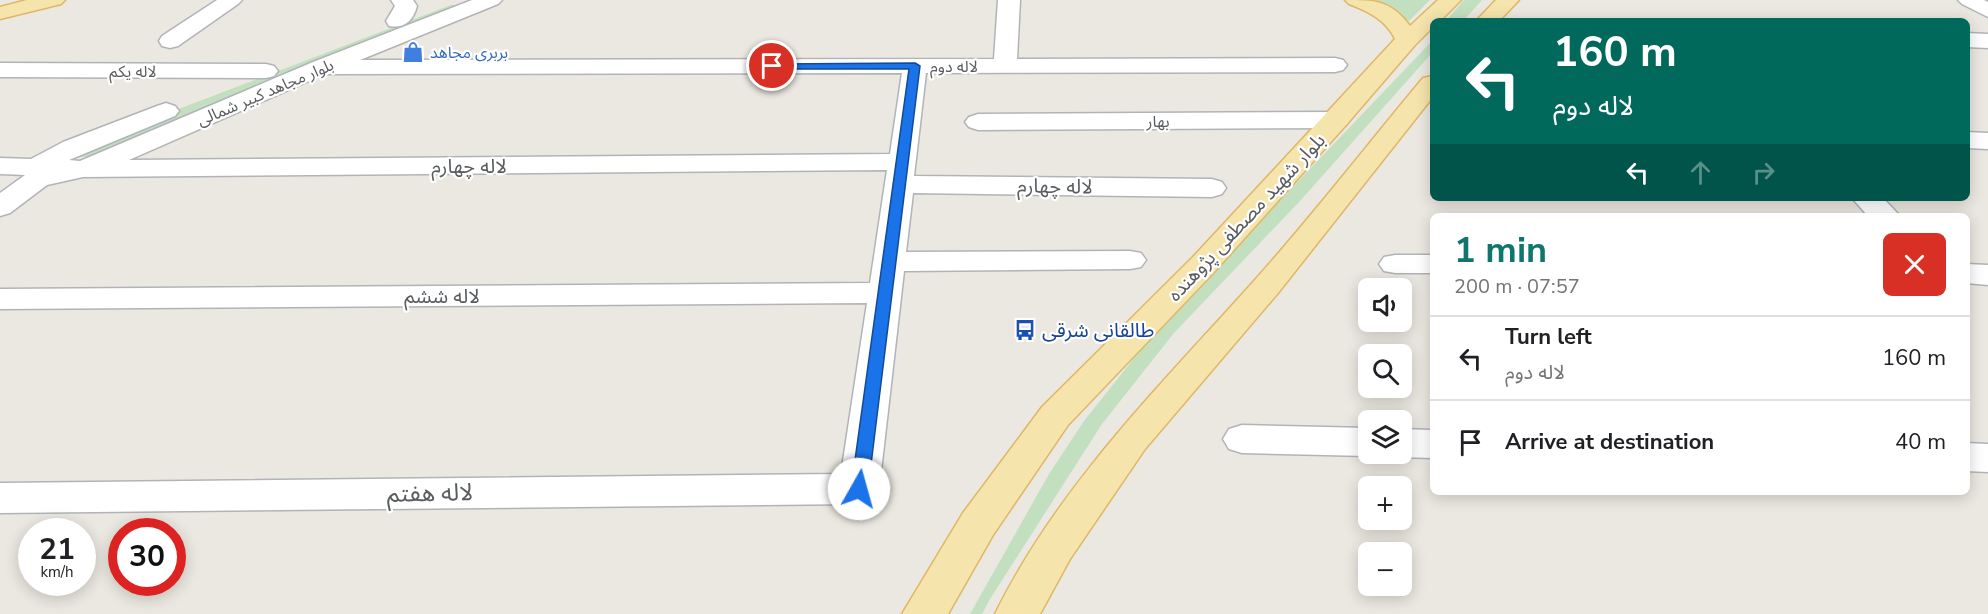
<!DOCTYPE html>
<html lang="en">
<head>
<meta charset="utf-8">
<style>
  body { margin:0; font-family:"Nunito Sans","Noto Sans Arabic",sans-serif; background:#f2f2f2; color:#202124; height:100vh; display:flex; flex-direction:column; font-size:22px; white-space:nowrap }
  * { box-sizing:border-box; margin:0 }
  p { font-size:20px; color:#757577 }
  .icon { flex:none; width:33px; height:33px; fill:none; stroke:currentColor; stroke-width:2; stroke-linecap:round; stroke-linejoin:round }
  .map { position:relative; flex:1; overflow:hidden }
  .details { position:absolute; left:1430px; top:213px; width:540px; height:282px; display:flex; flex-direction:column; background:#fff; border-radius:9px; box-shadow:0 3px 15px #0003 }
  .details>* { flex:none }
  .guide { position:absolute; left:1430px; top:18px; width:540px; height:183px; border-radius:9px; box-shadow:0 3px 15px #0003; background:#00695c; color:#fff; overflow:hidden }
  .fabs { position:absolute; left:1358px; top:278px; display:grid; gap:12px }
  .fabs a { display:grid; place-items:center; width:54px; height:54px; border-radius:9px; background:#fff; box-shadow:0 3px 15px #0003; font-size:30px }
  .speed { position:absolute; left:18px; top:518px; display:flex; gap:12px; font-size:30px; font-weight:700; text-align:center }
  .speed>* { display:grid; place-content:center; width:78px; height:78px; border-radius:50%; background:#fff; box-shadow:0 3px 15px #0003; line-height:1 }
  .speed small { font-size:15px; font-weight:400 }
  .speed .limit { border:9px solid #d22; background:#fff; color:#111 }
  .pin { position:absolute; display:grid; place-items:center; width:51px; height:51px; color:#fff; margin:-26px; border:3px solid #fff; border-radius:50%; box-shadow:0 2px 6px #0007 }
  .me { position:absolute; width:66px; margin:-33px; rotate:7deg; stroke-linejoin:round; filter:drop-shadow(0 0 4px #0008) }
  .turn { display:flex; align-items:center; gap:21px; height:126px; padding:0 24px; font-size:27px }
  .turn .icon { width:78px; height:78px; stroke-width:2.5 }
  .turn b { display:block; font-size:42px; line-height:51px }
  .lanes { display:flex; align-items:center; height:57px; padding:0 24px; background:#0003; justify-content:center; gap:30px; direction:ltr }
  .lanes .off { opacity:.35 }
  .round { display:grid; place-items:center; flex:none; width:63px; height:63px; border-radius:9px; background:#f2f2f2 }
  .summary { display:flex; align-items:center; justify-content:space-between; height:102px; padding:0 24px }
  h1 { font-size:36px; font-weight:700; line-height:45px; color:#0f766e }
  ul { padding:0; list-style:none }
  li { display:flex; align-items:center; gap:18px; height:84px; padding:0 24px; border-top:2px solid #e0e0e0 }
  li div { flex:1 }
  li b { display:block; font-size:22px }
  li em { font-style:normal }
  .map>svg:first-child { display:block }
  .green { fill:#c2e0c0 }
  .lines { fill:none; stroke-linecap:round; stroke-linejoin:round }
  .minor-casing { stroke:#b1b4b7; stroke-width:3 }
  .major-casing { stroke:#e0b665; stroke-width:3 }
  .minor { fill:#fff; fill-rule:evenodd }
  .major { fill:#f5e5ac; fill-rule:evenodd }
  .route { fill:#1a73e8; stroke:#114b97; stroke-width:1.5 }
  .labels { text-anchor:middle; stroke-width:4.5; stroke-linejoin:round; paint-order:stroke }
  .far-shop-label { font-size:16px; fill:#366cbe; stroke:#fff; text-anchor:start }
  .far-street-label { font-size:16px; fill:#595d60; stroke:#fff }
  .street-label { font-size:20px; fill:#595d60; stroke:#fff }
  .transit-label { font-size:20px; fill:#164399; stroke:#fff; text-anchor:start }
  .near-street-label { font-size:24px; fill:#595d60; stroke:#fff }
</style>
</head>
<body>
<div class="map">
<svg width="1988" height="614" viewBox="0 0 1988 614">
  <rect width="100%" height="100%" fill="#ebe8e1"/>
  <g class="green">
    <polygon points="1371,0 1430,0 1408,22 1389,7"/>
    <polygon points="1464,0 1482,0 1463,21 1446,21"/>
    <polygon points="451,5 464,5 106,153 89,157 71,156 168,113"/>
    <polygon points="1432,41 1432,53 1300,201 1174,333 1102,424 990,599 982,614 970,614 1049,474 1084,421 1158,328"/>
  </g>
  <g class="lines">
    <defs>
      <g id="minor">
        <polygon points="217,0 242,0 238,4 178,46 170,48 162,46 159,41 162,36"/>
        <path d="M391 0H413L417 6C413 21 404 29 389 26L386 21 395 6Z"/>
        <path d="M472 0H502L498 4 360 60 994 59 998 0H1020L1017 59 1335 58 1343 60 1347 65 1343 70 1335 72 926 73 914 176 1212 179 1222 182 1226 188 1222 194 1212 197 913 193 906 252 1130 251 1141 253 1146 260 1141 267 1130 269 904 271 879 489 873 500 859 504 0 513V483L841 474 867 303 0 309V289L870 283 887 170 83 177 47 185 10 213 0 216V193L25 175 0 174V158L31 159 63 142 157 106 166 103 175 106 179 111 175 116 69 160 80 161 313 62ZM902 73 890 154 129 160 325 74Z"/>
        <polygon points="1958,0 1984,0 1988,2 1988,17 1962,4"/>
        <polygon points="1966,33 1988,34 1988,48 1966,47"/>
        <polygon points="0,63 266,64 274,66 278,71 274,76 266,78 0,77"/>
        <polygon points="1337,112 1346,115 1350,120 1346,125 1337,128 978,130 969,127 965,122 969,117 978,114"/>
        <polygon points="1966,132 1988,133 1988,149 1966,148"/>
        <polygon points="1852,198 1883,198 1900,216 1868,216"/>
        <polygon points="1395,255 1432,255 1432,273 1395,273 1384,271 1379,264 1384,257"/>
        <polygon points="1966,264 1988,265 1988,285 1966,283"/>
        <polygon points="1242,425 1368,428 1368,453 1377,453 1368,456 1242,453 1229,449 1223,439 1229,429"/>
        <polygon points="1401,429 1432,430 1432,458 1401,457 1389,453 1401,453"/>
        <polygon points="1966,443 1988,444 1988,472 1966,471"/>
      </g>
      <g id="major">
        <polygon points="27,0 65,0 61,4 0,19 0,7"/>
        <path d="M1345 0C1374 0 1391 0 1410 26L1438 0H1461L1440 21H1432V28L1415 45 1346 125 1215 271 1068 425 993 535 948 614H902L963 513 1042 407 1193 257 1395 39C1386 20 1368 11 1349 4Z"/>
        <polygon points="1496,0 1519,0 1499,21 1476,21"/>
        <path d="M1432 76V98L1278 293 1145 449 1070 559 1040 614H995C1058 486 1160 386 1254 281 1313 215 1367 145 1423 78Z"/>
      </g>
    </defs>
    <use href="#minor" class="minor-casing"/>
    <use href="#major" class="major-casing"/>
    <use href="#minor" class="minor"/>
    <use href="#major" class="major"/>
  </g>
  <polygon class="route" points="915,63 920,66 868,489 865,493 859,495 853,493 851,489 909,69 772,69 767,66 772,64"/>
  <defs>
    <symbol id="shop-bare" viewBox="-9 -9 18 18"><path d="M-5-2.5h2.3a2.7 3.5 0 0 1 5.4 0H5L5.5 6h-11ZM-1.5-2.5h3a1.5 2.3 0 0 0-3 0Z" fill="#3f7fe0" stroke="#fff" stroke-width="2.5" paint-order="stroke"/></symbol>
    <symbol id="bus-bare" viewBox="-9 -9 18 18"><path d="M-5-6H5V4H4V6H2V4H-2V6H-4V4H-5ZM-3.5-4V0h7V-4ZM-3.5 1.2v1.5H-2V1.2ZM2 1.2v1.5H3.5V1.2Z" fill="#1a4fb4" stroke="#fff" stroke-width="2.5" paint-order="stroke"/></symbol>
  </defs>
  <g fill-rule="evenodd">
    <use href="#shop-bare" x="398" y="37" width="30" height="30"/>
    <use href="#bus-bare" x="1010" y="315" width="30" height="30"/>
  </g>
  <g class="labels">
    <g class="far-shop-label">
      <text x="430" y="58">بربری مجاهد</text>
    </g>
    <g class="far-street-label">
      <text x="954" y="72">لاله دوم</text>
      <text x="133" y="77">لاله یکم</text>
      <text transform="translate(265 92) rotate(-23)" y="6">بلوار مجاهد کبیر شمالی</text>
      <text x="1158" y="127">بهار</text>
    </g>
    <g class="street-label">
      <text x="469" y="173">لاله چهارم</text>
      <text transform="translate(1055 186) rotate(1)" y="7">لاله چهارم</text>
      <text transform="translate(1246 217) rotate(-47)" y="7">بلوار شهید مصطفی پژوهنده</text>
      <text x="442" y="303">لاله ششم</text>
    </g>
    <g class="transit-label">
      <text x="1042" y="337">طالقانی شرقی</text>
    </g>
    <g class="near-street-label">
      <text transform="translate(430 493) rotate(-1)" y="8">لاله هفتم</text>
    </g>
  </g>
</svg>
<div class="fabs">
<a><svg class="icon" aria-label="sound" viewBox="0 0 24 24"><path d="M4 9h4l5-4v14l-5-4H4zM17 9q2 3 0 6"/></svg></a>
<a><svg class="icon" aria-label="search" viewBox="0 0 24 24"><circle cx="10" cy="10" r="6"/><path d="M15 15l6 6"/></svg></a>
<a><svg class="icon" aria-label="layers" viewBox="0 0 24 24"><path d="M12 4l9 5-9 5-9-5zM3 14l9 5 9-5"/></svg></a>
<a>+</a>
<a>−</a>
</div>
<div class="speed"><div>21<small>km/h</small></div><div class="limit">30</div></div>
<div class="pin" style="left:772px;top:66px;background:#d93025"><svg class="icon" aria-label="arrive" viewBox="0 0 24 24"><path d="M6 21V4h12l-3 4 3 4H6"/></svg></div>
<svg class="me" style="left:859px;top:489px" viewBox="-20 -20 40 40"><circle r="19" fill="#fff"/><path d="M0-13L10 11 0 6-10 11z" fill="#1a73e8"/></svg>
<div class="guide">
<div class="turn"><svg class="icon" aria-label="left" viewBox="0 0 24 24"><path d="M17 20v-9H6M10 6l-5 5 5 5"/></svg><div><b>160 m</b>لاله دوم</div></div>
<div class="lanes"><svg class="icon" aria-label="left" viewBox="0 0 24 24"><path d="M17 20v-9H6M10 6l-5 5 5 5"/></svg><svg class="icon off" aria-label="ahead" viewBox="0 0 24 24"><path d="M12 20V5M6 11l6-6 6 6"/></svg><svg class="icon off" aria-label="right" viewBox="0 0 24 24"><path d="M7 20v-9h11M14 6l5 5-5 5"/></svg></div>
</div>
<section class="details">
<div class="summary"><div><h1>1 min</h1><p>200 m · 07:57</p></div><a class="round" style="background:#d93025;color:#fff"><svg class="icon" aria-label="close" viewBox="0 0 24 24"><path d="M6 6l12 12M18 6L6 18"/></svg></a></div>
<ul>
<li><svg class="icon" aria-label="left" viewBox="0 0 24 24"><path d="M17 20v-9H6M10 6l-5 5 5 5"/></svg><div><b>Turn left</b><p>لاله دوم</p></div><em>160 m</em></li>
<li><svg class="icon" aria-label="arrive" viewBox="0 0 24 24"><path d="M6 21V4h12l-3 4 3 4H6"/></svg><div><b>Arrive at destination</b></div><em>40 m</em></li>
</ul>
</section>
</div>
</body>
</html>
